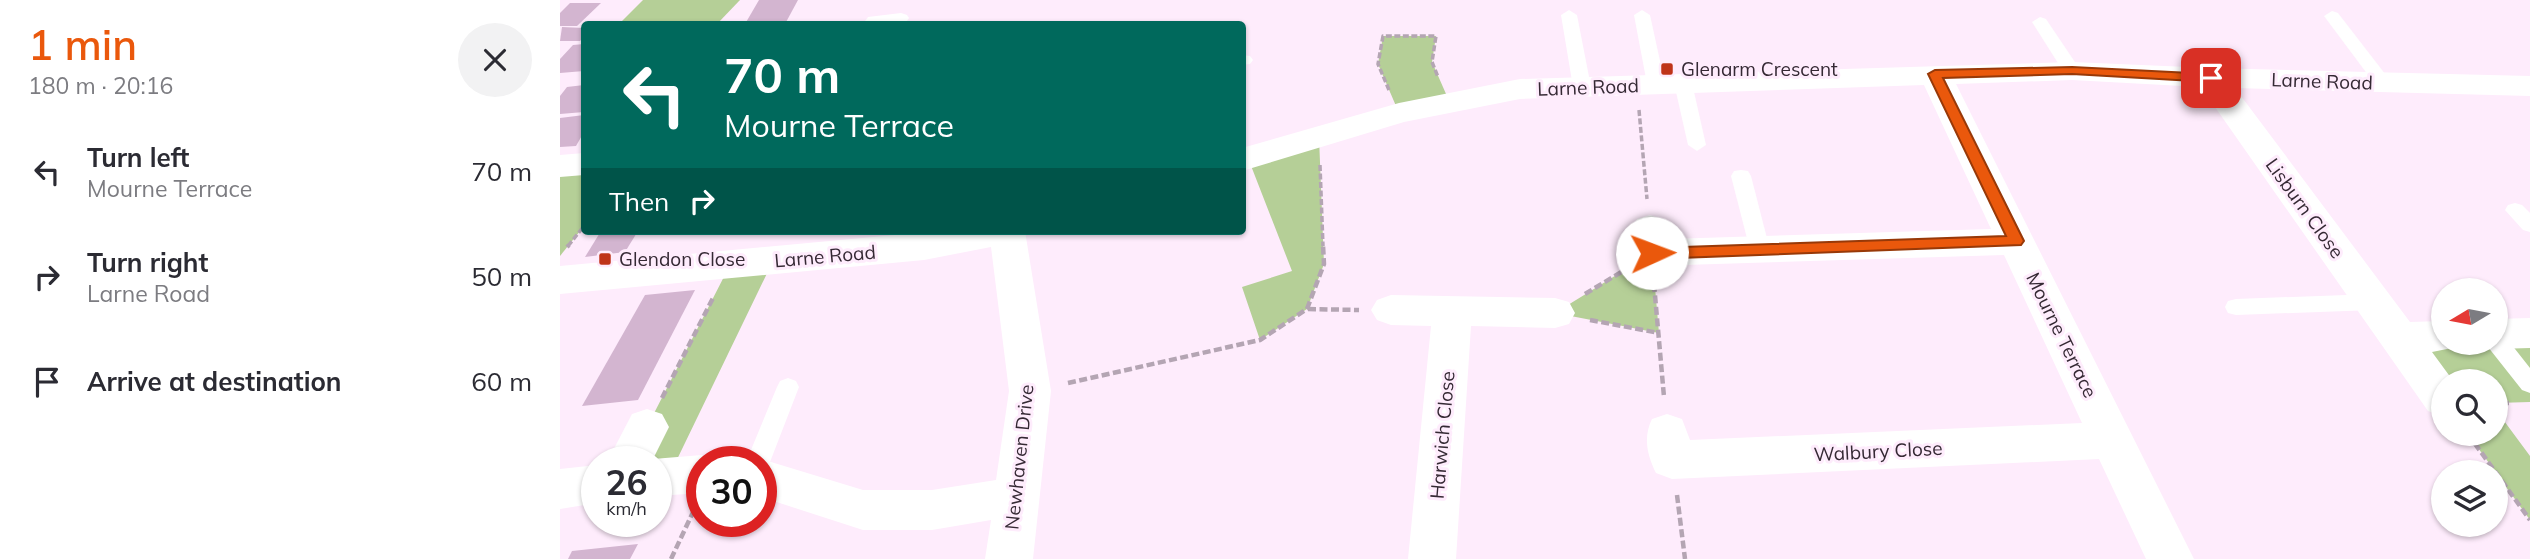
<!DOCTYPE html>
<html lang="en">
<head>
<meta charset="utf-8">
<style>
  body { margin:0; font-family:Mulish,sans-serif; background:#f2f2f3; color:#2b2b33; height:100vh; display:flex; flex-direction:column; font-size:26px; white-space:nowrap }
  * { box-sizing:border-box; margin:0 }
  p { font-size:23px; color:#7c7c81 }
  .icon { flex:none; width:38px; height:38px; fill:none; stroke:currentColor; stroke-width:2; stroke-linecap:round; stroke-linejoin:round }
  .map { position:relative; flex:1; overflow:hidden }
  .drawer { display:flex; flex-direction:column; background:#fff; width:560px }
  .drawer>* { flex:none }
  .banner { position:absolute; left:21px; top:21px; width:665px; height:214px; border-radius:7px; box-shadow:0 2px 5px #0004; background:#00695c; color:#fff; overflow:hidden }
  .needle { width:46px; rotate:260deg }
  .controls { position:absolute; left:1871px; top:278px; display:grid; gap:14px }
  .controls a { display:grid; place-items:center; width:77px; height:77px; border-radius:50%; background:#fff; box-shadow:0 2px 5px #0004; font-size:35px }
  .speed { position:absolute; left:21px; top:446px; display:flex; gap:14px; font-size:35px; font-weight:700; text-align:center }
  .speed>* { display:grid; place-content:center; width:91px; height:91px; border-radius:50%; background:#fff; box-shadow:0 2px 5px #0004; line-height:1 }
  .speed small { font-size:18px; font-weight:400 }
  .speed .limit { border:10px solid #d22; background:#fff; color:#111 }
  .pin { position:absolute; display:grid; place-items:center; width:60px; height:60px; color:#fff; margin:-30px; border-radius:14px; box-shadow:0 4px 10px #0006 }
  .me { position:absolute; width:77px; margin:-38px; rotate:88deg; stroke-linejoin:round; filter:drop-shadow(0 0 5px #0008) }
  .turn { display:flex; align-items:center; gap:24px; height:147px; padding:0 28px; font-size:32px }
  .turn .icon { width:91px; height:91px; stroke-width:2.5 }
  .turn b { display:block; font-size:49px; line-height:60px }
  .then { display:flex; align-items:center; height:66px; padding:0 28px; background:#0003; gap:14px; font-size:26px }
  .round { display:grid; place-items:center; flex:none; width:74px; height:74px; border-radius:37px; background:#f2f2f3 }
  .headline { display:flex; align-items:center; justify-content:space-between; height:119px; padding:0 28px }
  h1 { font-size:42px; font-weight:600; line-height:52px; color:#ea580c }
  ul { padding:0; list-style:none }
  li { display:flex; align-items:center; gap:21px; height:105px; padding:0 28px }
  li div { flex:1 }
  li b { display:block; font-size:26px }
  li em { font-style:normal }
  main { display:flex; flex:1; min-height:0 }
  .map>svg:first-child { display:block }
  .green { fill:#b5cf97 }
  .building { fill:#d3b5d0 }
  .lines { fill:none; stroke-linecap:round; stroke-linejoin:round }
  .path-far1 { stroke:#b4a5b3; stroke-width:3.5; stroke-dasharray:6 2.5; stroke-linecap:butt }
  .path { stroke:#b4a5b3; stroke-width:4.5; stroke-dasharray:8 3.5; stroke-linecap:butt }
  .lane { fill:#fff; fill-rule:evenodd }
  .street { fill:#fff; fill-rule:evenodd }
  .route { fill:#ea580c; stroke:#983908; stroke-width:2 }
  .poi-dot { fill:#bf3419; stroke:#feecfc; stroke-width:2.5 }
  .labels { text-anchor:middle; stroke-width:6; stroke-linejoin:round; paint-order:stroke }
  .poi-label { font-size:19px; fill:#352934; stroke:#feecfc; text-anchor:start }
  .street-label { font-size:19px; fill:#352934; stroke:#feecfc }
</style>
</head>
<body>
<main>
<section class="drawer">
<div class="headline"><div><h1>1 min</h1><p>180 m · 20:16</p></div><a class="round"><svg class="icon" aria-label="close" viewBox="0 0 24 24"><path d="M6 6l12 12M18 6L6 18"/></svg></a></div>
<ul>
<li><svg class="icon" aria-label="left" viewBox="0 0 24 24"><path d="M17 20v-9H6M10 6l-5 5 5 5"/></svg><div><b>Turn left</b><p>Mourne Terrace</p></div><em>70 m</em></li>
<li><svg class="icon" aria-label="right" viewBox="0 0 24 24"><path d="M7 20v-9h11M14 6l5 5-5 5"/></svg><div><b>Turn right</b><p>Larne Road</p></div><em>50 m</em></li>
<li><svg class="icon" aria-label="arrive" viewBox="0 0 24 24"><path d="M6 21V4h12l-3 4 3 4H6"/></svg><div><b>Arrive at destination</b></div><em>60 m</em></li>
</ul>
</section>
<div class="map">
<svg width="1970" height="559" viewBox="0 0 1970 559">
  <rect width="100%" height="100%" fill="#feecfc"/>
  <g class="green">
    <polygon points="83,0 180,0 157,24 69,24 62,21"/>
    <polygon points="823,36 876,36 872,62 890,103 839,113 818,64"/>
    <polygon points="759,137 764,264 747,309 700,340 682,287 732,271 688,158"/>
    <polygon points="24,164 24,226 0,256 0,166"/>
    <polygon points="1092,253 1099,333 995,313"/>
    <polygon points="213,261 109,476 96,462 69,462 170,265"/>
    <polygon points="1936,334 1962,334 1970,343 1970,402 1936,403 1936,382 1883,382 1839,338 1883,343 1936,343"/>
    <polygon points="1936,410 1970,456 1970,520 1908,434 1936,434"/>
  </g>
  <g class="building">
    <polygon points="199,0 238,0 225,24 185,24"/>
    <polygon points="10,3 41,3 17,26 0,26 0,13"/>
    <polygon points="2,27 24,28 24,37 20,41 0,41"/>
    <polygon points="24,44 24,71 0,73 0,59 13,45"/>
    <polygon points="24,85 24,112 0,114 0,96 7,87"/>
    <polygon points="24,115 24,132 16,146 0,147 0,118"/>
    <polygon points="41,231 78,231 65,252 25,257"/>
    <polygon points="135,290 78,400 22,406 85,295"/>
    <polygon points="78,544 70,559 8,559 12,551"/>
  </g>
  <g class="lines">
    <g class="path-far1">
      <polyline points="829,90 818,64 823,36 876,36 872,62 878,77"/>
      <polyline points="1079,110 1087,199"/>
      <polyline points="760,165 763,246"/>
      <polyline points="8,246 24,226"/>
    </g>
    <g class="path">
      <polyline points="7,247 9,245"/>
      <polyline points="1094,284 1104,397"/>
      <polyline points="1025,294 1063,271"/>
      <polyline points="748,309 799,310"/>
      <polyline points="1030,320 1099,333"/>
      <polyline points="508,383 700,340 747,309 764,264 763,245"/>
      <polyline points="102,398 154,296"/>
      <polyline points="1936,403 1949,403"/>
      <polyline points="1908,434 1970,520"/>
      <polyline points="1117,495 1125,559"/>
      <polyline points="111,559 134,510"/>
    </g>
    <g class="lane">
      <polygon points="1009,10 1017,15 1031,87 1022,92 1013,87 1001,15"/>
      <polygon points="1082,10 1090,15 1105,84 1096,89 1087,84 1074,15"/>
      <polygon points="1772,11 1778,13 1829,79 1832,83 1829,87 1817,87 1764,16"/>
      <polygon points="341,13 347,15 349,18 347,21 303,24 308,17"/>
      <polygon points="1480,17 1486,19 1521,71 1518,75 1506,75 1503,71 1472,22"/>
      <polygon points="682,55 690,56 693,60 690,64 682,65"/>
      <polygon points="1123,78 1132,83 1146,145 1137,151 1128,145 1114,83"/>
      <polygon points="1181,170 1188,171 1191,176 1210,250 1207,255 1200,257 1193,255 1190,250 1171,176 1174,171"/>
      <polygon points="1955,203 1962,205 1970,213 1970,232 1963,230 1945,210 1948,205"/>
      <polygon points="1813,294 1821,296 1824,302 1821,308 1813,310 1676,315 1668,313 1665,307 1668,301 1676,299"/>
      <polygon points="1936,332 1944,335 1970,368 1970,393 1962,390 1928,347 1926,343 1936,343"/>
      <polygon points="228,378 236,381 239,387 210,462 207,469 201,471 201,462 186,462 217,387 220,381"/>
    </g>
    <g class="street">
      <path d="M1512 62 1651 68 1970 76V96L1675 88 1850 322 1883 321V343H1899L1897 347 1872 352 1894 382H1883V416L1868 411 1641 87 1512 80 1396 84 1634 559H1586L1539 459 1112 479 1096 473C1087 455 1083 437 1092 419L1107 414 1122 419 1130 440 1522 423 1444 255 1092 266 1079 263C1071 249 1069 232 1077 219L1090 215 1103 219 1108 228 1109 239 1431 229 1364 85 960 99 844 122 682 171V148L839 103 960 79Z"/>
      <polygon points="24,153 24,175 0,177 0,155"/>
      <polygon points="378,231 465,231 491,391 473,559 425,559 431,520 372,530 303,530 201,497 201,462 192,462 201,459 303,490 372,490 436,480 449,391 431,247 364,260 0,294 0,266"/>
      <polygon points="831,295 995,298 1009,302 1015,313 1009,324 995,328 911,326 896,559 848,559 871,326 831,325 817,320 811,310 817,300"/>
      <polygon points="1970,318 1970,348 1936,349 1921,343 1936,343 1936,319"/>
      <polygon points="87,409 102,414 109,427 93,459 142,455 158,460 142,462 142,493 96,496 96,462 47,462 72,414"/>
      <polygon points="37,465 37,503 0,509 0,469"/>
    </g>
  </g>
  <polygon class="route" points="1512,67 1651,74 1658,78 1651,82 1512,74 1383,78 1464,241 1461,245 1092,259 1084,253 1092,248 1446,236 1368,74 1375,70"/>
  <g class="poi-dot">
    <rect x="1100" y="62" width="14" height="14" rx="3.5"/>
    <rect x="38" y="252" width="14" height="14" rx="3.5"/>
  </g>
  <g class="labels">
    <g class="poi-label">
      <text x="1121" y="76">Glenarm Crescent</text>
      <text x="59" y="266">Glendon Close</text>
    </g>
    <g class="street-label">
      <text transform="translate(1762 81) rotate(2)" y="7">Larne Road</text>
      <text transform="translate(1028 87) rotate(-2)" y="7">Larne Road</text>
      <text transform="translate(1745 208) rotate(54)" y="7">Lisburn Close</text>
      <text transform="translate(265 256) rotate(-5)" y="7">Larne Road</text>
      <text transform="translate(1502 335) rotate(64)" y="7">Mourne Terrace</text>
      <text transform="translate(882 435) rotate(-85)" y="7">Harwich Close</text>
      <text transform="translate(1318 451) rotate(-3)" y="7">Walbury Close</text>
      <text transform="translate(459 457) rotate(-84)" y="7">Newhaven Drive</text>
    </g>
  </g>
</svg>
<div class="controls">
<a><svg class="needle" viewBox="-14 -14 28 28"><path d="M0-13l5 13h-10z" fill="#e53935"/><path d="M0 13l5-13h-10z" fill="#7c7c81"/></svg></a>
<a><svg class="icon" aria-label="search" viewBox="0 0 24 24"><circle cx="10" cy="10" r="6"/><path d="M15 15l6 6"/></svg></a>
<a><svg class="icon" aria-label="layers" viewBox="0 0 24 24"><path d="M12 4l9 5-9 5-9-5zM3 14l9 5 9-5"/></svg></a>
</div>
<div class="speed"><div>26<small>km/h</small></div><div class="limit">30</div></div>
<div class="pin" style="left:1651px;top:78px;background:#d93025"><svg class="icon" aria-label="arrive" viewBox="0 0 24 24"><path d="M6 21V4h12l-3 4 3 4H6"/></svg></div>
<svg class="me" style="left:1092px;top:253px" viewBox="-20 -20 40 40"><circle r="19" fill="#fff"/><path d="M0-13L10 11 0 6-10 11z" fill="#ea580c"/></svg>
<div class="banner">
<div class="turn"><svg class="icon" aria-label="left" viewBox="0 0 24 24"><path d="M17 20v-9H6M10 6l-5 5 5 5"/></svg><div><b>70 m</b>Mourne Terrace</div></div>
<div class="then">Then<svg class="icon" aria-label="right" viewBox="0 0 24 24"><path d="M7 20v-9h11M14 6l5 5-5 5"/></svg></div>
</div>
</div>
</main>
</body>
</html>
